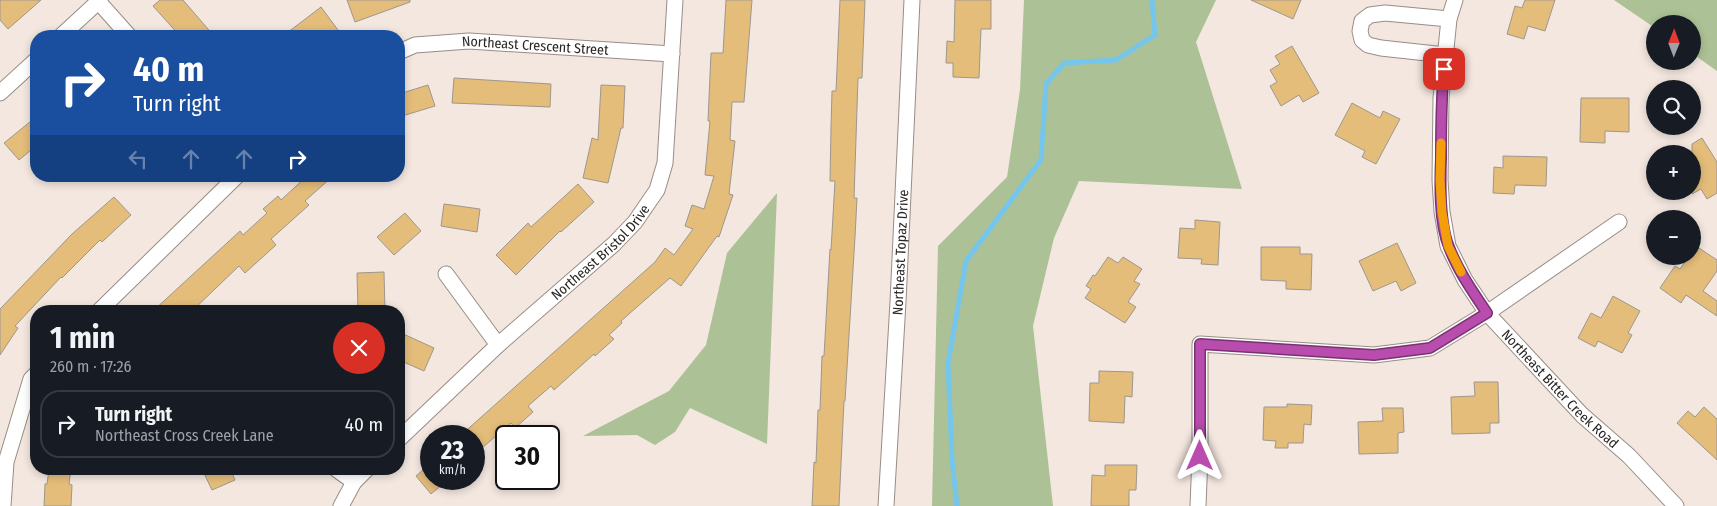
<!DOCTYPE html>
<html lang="en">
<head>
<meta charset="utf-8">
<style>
  body { margin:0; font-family:"Fira Sans Condensed",sans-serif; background:#20242c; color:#f1f3f6; height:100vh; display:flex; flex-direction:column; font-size:19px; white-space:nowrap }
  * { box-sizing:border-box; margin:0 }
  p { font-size:16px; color:#9ea1a6 }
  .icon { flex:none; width:28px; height:28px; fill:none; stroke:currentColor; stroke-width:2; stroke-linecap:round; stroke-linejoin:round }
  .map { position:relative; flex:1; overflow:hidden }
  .details { position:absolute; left:30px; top:305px; width:375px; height:170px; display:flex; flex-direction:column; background:#171b24; border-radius:20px; box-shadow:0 2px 8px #0003 }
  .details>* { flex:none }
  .hud { position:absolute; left:30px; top:30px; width:375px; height:152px; border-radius:20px; box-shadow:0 2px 8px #0003; background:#1a4fa0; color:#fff; overflow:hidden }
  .needle { width:32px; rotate:1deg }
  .buttons { position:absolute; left:1646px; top:15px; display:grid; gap:10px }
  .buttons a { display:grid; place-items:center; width:55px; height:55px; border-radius:50%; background:#171b24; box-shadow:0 2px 8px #0003; font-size:25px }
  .speed { position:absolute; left:420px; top:425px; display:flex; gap:10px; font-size:25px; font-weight:700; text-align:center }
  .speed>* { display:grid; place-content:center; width:65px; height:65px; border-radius:50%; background:#171b24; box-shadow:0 2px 8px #0003; line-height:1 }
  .speed small { font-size:12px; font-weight:400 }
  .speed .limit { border:2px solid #111; border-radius:8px; background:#fff; color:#111 }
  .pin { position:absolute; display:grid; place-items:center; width:42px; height:42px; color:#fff; margin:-21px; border-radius:10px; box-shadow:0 2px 8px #0006 }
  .me { position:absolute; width:55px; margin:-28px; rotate:0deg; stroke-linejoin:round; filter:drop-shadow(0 0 4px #0008) }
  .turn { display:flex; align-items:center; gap:18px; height:105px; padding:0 20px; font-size:22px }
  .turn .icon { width:65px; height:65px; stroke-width:2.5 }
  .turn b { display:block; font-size:35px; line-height:42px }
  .lanes { display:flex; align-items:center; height:48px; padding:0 20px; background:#0003; justify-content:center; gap:25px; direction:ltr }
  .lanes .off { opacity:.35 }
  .round { display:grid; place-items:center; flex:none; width:52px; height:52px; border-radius:26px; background:#20242c }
  .overview { display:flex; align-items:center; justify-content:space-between; height:85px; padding:0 20px }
  h1 { font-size:30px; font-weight:700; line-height:38px }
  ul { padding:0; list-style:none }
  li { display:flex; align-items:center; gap:15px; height:68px; margin:0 10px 8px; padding:0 10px; border:2px solid #363941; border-radius:20px }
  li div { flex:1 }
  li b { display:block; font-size:19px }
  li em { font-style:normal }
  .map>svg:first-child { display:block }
  .green { fill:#adc196 }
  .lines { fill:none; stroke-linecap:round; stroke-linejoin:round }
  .stream { stroke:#75c6ed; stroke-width:5 }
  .building { fill:#e4bd7a; stroke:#9e978d }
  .street-casing { stroke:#988d86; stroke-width:17 }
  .street { stroke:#fff; stroke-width:15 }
  .route-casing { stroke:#783271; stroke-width:12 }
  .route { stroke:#b84dae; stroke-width:9 }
  .slow { stroke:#f59e0b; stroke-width:9 }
  .labels { text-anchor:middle; stroke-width:4.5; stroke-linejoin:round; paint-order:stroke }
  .street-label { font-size:14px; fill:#2c2724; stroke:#fff5ef }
</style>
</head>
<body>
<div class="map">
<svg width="1717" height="506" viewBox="0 0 1717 506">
  <rect width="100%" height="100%" fill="#f3e7df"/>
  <g class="green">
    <polygon points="1024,0 1216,0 1196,42 1242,189 1079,181 1054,238 1033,326 1053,506 932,506 938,246 1007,177 1020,90"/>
    <polygon points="1614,0 1717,0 1717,71 1693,54 1692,24 1655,24 1655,28"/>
    <polygon points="777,193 767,444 690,408 675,432 655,445 637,435 583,436 669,391 706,345 727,253"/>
  </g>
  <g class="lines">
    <polyline class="stream" points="957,506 952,459 948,363 966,261 1041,160 1046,84 1064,63 1116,60 1155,35 1152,0"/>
  </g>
  <g class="building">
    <polygon points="0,0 41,0 8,29 0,20"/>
    <polygon points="160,0 183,0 214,36 180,36 153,6"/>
    <polygon points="347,0 410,0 410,2 355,22"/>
    <polygon points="726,0 752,0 744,102 732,102 730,140 735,141 729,194 733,195 719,237 717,236 681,286 670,278 621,321 622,323 609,335 614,339 595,356 594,354 554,390 551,386 528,406 533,412 515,428 511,423 474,455 474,436 460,436 655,262 665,248 674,255 693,229 685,226 692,205 704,209 714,176 705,175 710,121 708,121 711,53 723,53"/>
    <polygon points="840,0 865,0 862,78 858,78 854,198 857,198 855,237 845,401 844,401 839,506 812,506 814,462 816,463 818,410 820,410 822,356 824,356 830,249 831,250 835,181 830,181 831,127 832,91 836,91"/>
    <polygon points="955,0 991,0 991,29 981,29 979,78 953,77 953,63 946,63 947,41 954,42"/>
    <polygon points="1251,0 1301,0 1293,19"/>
    <polygon points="1525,0 1555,0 1545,31 1528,26 1524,39 1507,34 1515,6 1522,8"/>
    <polygon points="321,7 338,30 329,36 283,36"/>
    <polygon points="1292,46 1319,93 1303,102 1299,95 1281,106 1270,86 1277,82 1270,70 1280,64 1275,56"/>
    <polygon points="454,78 551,84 550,107 452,103"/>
    <polygon points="428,85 435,106 399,117 399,94"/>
    <polygon points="601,85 625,86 623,128 621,128 608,183 583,178 592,138 598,140"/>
    <polygon points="1581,98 1629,98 1629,132 1605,131 1605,143 1580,142"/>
    <polygon points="1352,103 1380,118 1383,111 1400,119 1376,164 1362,157 1365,151 1335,135"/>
    <polygon points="36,117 36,146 19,160 4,143"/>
    <polygon points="1702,138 1717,162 1717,193 1707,199 1701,189 1692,194 1692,144"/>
    <polygon points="1503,156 1547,157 1546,186 1515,185 1514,194 1493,193 1494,167 1503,168"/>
    <polygon points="307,176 333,176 305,201 309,205 271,239 276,245 245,273 239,266 192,311 153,311 240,231 243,235 267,213 263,209 278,196 281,200"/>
    <polygon points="578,184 594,202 561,232 560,231 516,275 496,255 528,223 531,227"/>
    <polygon points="114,197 131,215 102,242 100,240 62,278 61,277 15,326 18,328 0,355 0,309 72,234"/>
    <polygon points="444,204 480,209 477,232 441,226"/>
    <polygon points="405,213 421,231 394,255 377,237"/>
    <polygon points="1195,220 1220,222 1218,265 1201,264 1202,259 1178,258 1180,228 1195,229"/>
    <polygon points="1397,243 1416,283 1401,291 1396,281 1373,291 1359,261"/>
    <polygon points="1696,246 1717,260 1717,271 1703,291 1717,301 1717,316 1686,295 1681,303 1660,288 1675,266 1680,269 1689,256 1692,256 1692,251"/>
    <polygon points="1261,247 1300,247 1300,254 1312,254 1311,290 1286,289 1286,281 1261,280"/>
    <polygon points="1108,257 1118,263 1123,257 1142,269 1134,281 1140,284 1128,302 1136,307 1125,323 1085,298 1091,289 1086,286 1093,275 1095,276"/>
    <polygon points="384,272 385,311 358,311 357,273"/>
    <polygon points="1613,296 1640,311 1628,333 1632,335 1622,353 1598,341 1595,347 1578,338 1591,313 1601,318"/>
    <polygon points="399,332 434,348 424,371 399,360"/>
    <polygon points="1099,371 1133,372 1132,397 1125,396 1124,423 1089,421 1090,383 1099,383"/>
    <polygon points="1474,382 1498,382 1499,423 1490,423 1490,433 1452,434 1451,397 1475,396"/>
    <polygon points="1287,404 1312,405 1311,425 1304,424 1303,443 1288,443 1288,448 1275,448 1276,441 1263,440 1264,407 1287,407"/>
    <polygon points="1704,407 1717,419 1717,460 1677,423 1688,411 1695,417"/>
    <polygon points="1382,408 1403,408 1404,432 1398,433 1398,453 1359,454 1358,422 1383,421"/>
    <polygon points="431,463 431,479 449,479 431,494 416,476"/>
    <polygon points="1105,465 1137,465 1136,490 1129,490 1129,506 1091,506 1092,475 1105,476"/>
    <polygon points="49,469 71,469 69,484 72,485 71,506 44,506 45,484 47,484"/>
    <polygon points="202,469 230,469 235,480 212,490"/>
  </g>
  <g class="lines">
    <defs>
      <g id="street">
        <polyline points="97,0 129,36"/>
        <path id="s1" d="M1455 0 1449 19 1441 98 1440 180 1442 212 1448 246 1465 280 1487 313 1582 415 1629 456 1676 506"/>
        <polyline points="61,36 100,0"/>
        <path id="s2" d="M399 52 415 45 469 41 672 54"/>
        <polyline points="1445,55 1381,48 1368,45 1362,40 1360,31 1362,21 1370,15 1385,13 1449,19"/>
        <polyline points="0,93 36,60"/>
        <polyline points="446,274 498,345"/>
        <polyline points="99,311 237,176"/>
        <path id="s3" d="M399 439 498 345 614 244 635 222 657 190 665 163 675 0"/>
        <polyline points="336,469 354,482"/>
        <polyline points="3,506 6,462 31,379 36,374"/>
        <polyline points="341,506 354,482 367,469"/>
        <path id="s4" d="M886 506 898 302 912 0"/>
        <polyline points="1198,506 1200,456 1200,344 1374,355 1430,348 1487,313 1619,222"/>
      </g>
    </defs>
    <use href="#street" class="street-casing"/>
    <use href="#street" class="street"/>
  </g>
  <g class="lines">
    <defs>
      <path id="route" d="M1200 456V344L1374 355 1430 348 1487 313C1473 292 1458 271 1449 247 1439 223 1440 183 1441 157 1441 127 1441 99 1444 69"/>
    </defs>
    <use href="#route" class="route-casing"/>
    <use href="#route" class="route"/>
    <polyline class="slow" points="1441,143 1440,180 1442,212 1448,246 1461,272"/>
  </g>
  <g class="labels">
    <g class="street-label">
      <text dy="5" stroke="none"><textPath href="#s2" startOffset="138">Northeast Crescent Street</textPath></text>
      <text dy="5" stroke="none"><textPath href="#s3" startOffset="275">Northeast Bristol Drive</textPath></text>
      <text dy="5" stroke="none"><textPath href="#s4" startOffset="254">Northeast Topaz Drive</textPath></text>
      <text dy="5" stroke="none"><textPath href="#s1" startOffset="431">Northeast Bitter Creek Road</textPath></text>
    </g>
  </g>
</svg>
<div class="buttons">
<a><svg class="needle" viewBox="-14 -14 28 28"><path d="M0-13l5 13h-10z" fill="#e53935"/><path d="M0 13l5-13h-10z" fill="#9ea1a6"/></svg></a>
<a><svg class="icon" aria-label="search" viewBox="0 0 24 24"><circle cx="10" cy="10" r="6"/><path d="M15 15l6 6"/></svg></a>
<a>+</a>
<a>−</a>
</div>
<div class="speed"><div>23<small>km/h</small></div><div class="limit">30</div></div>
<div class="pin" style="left:1444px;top:69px;background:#d93025"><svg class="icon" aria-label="arrive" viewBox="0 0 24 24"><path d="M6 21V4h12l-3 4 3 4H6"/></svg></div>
<svg class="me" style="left:1200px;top:456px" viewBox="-20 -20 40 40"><path d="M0-17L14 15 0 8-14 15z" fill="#b84dae" stroke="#fff" stroke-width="4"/></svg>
<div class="hud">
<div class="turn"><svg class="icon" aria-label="right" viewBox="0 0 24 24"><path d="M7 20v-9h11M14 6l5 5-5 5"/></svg><div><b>40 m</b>Turn right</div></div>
<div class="lanes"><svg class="icon off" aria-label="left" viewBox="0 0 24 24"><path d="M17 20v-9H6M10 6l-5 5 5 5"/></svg><svg class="icon off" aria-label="ahead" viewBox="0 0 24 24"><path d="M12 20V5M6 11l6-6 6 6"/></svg><svg class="icon off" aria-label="ahead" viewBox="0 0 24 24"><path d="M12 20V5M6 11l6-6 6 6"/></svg><svg class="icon" aria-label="right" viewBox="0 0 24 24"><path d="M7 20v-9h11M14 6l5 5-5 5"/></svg></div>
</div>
<section class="details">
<div class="overview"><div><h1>1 min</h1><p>260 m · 17:26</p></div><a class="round" style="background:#d93025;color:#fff"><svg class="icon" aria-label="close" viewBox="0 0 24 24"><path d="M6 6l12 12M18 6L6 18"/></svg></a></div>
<ul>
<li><svg class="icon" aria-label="right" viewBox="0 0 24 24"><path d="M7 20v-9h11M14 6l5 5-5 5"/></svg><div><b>Turn right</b><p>Northeast Cross Creek Lane</p></div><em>40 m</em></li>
</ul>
</section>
</div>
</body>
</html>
